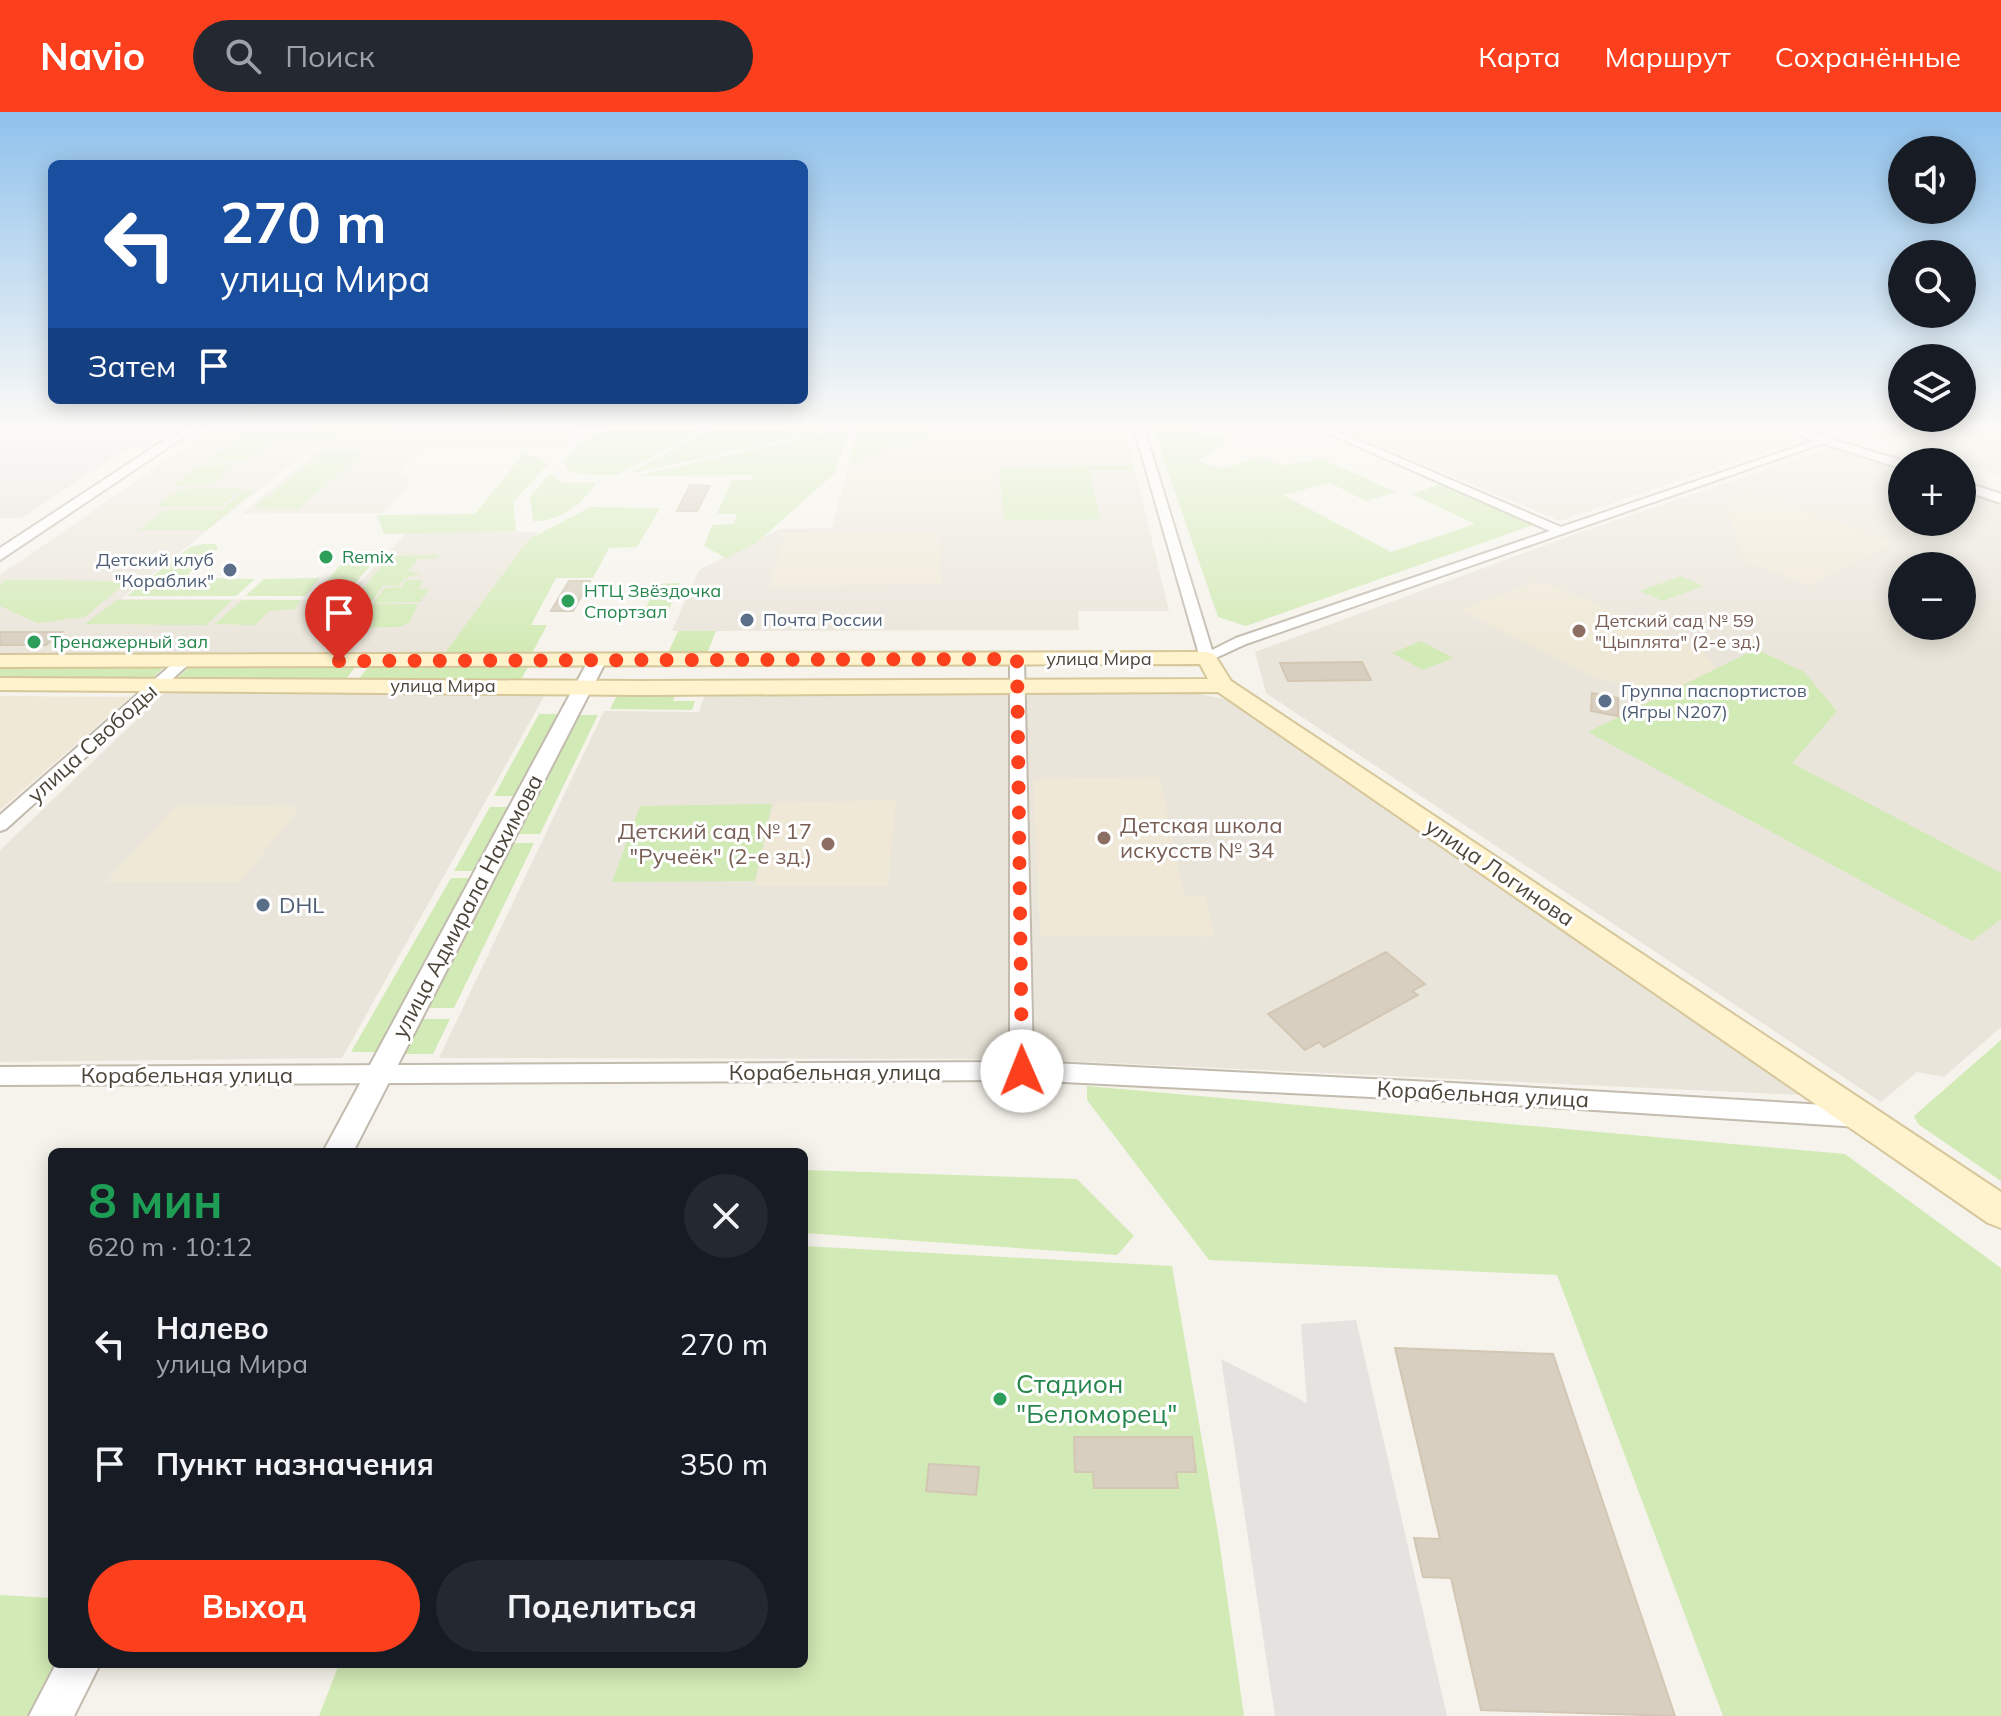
<!DOCTYPE html>
<html lang="ru">
<head>
<meta charset="utf-8">
<style>
  body { margin:0; font-family:Mulish,sans-serif; background:#242831; color:#f1f3f6; height:100vh; display:flex; flex-direction:column; font-size:30px; white-space:nowrap }
  * { box-sizing:border-box; margin:0 }
  p { font-size:26px; color:#9ea1a6 }
  .icon { flex:none; width:44px; height:44px; fill:none; stroke:currentColor; stroke-width:2; stroke-linecap:round; stroke-linejoin:round }
  .map { position:relative; flex:1; overflow:hidden }
  .drawer { position:absolute; left:48px; top:1036px; width:760px; height:520px; display:flex; flex-direction:column; background:#171b24; border-radius:12px; box-shadow:0 4px 20px #0003 }
  .drawer>* { flex:none }
  .hud { position:absolute; left:48px; top:48px; width:760px; height:244px; border-radius:12px; box-shadow:0 4px 20px #0003; background:#1a4fa0; color:#fff; overflow:hidden }
  .tools { position:absolute; left:1888px; top:24px; display:grid; gap:16px }
  .tools a { display:grid; place-items:center; width:88px; height:88px; border-radius:50%; background:#171b24; box-shadow:0 4px 20px #0003; font-size:40px }
  .pin { position:absolute; display:grid; place-items:center; width:68px; height:68px; color:#fff; margin:-82px -34px; border-radius:50% 50% 50% 0; rotate:-45deg; box-shadow:0 0 8px #0007 }
  .pin .icon { rotate:45deg }
  .me { position:absolute; width:88px; margin:-44px; rotate:359deg; stroke-linejoin:round; filter:drop-shadow(0 0 6px #0008) }
  .turn { display:flex; align-items:center; gap:28px; height:168px; padding:0 40px; font-size:36px }
  .turn .icon { width:104px; height:104px; stroke-width:2.5 }
  .turn b { display:block; font-size:56px; line-height:68px }
  .then { display:flex; align-items:center; height:76px; padding:0 40px; background:#0003; gap:16px; font-size:30px }
  .round { display:grid; place-items:center; flex:none; width:84px; height:84px; border-radius:42px; background:#242831 }
  .summary { display:flex; align-items:center; justify-content:space-between; height:136px; padding:0 40px }
  h1 { font-size:48px; font-weight:700; line-height:60px; color:#1e9e55 }
  .cta { display:flex; gap:16px; margin-top:auto; padding:16px 40px }
  .cta a { flex:1; height:92px; border-radius:48px; background:#fc3f1d; color:#fff; font-size:32px; font-weight:700; line-height:92px; text-align:center }
  .cta a+a { background:#242831; color:#f1f3f6 }
  ul { padding:0; list-style:none }
  li { display:flex; align-items:center; gap:24px; height:120px; padding:0 40px }
  li div { flex:1 }
  li b { display:block; font-size:30px }
  li em { font-style:normal }
  header { display:flex; align-items:center; gap:48px; box-sizing:border-box; height:112px; padding:0 40px; background:#fc3f1d; color:#fff }
  header strong { font-size:38px }
  nav { display:flex; gap:44px; margin-inline-start:auto; font-size:28px }
  .search { width:560px; height:72px; background:#242831; display:flex; align-items:center; gap:20px; box-sizing:border-box; padding:0 28px; border-radius:44px; color:#9ea1a6; font-size:30px }
  .map>svg:first-child { display:block }
  .residential { fill:#eae5da; fill-rule:evenodd }
  .industrial { fill:#e6e2dd }
  .education { fill:#efe8d6 }
  .green { fill:#d2eab5 }
  .parking { fill:#e5e3e0 }
  .building { fill:#d8cfc1; stroke:#d3c7b4; stroke-width:2 }
  .lines { fill:none; stroke-linecap:round; stroke-linejoin:round }
  .minor-casing { stroke:#c2bbae; stroke-width:4 }
  .tertiary-casing { stroke:#c2bbae; stroke-width:4 }
  .secondary-casing { stroke:#d6c79b; stroke-width:4 }
  .minor { fill:#fff; fill-rule:evenodd }
  .tertiary { fill:#fff; fill-rule:evenodd }
  .secondary { fill:#fff3cd; fill-rule:evenodd }
  .route { stroke:#fc3f1d; stroke-width:14; stroke-dasharray:0 25.2 }
  .leisure-dot { fill:#2e9e5b; stroke:#fff; stroke-width:3 }
  .service-dot { fill:#5c6f8a; stroke:#fff; stroke-width:3 }
  .education-dot { fill:#8d6e63; stroke:#fff; stroke-width:3 }
  .labels { text-anchor:middle; stroke-width:6; stroke-linejoin:round; paint-order:stroke }
  .far-leisure-label { font-size:18px; fill:#27864d; stroke:#fff; text-anchor:start }
  .far-service-label { font-size:18px; fill:#4e5e75; stroke:#fff; text-anchor:start }
  .far-education-label { font-size:18px; fill:#785e54; stroke:#fff; text-anchor:start }
  .far-street-label { font-size:18px; fill:#4b4439; stroke:#fff }
  .street-label { font-size:22px; fill:#4b4439; stroke:#fff }
  .education-label { font-size:22px; fill:#785e54; stroke:#fff; text-anchor:start }
  .service-label { font-size:22px; fill:#4e5e75; stroke:#fff; text-anchor:start }
  .near-leisure-label { font-size:26px; fill:#27864d; stroke:#fff; text-anchor:start }
</style>
</head>
<body>
<header>
<strong>Navio</strong>
<div class="search"><svg class="icon" aria-label="search" viewBox="0 0 24 24"><circle cx="10" cy="10" r="6"/><path d="M15 15l6 6"/></svg>Поиск</div>
<nav><a>Карта</a><a>Маршрут</a><a>Сохранённые</a></nav>
</header>
<div class="map">
<svg width="2001" height="1604" viewBox="0 0 2001 1604">
  <rect width="100%" height="100%" fill="#f6f3ec"/>
  <g class="residential">
    <polygon points="214,316 580,316 566,334 315,333 121,487 343,488 408,419 538,420 446,544 0,545 0,463"/>
    <polygon points="858,316 1125,316 1169,499 1078,499 1079,518 672,519 699,458 780,417 832,416"/>
    <polygon points="1339,316 1762,316 1800,327 1560,409"/>
    <polygon points="1847,316 2001,316 2001,363 1843,317"/>
    <polygon points="321,336 422,336 396,361 407,362 408,375 382,401 242,402"/>
    <path d="M1830 336 1902 359V410H1962V377L2001 390V915L1944 965 1917 960 1881 990 1266 581 1255 540 1584 419ZM1902 454H1962V514H1902Z"/>
    <polygon points="169,577 546,581 342,946 0,950 0,738"/>
    <polygon points="1180,578 1224,587 1248,602 1803,983 1022,947 439,946 604,599 699,600 706,580"/>
  </g>
  <polygon class="industrial" points="0,316 172,316 149,332 125,338 22,406 0,406"/>
  <g class="education">
    <polygon points="1463,316 1705,316 1722,321 1591,365"/>
    <polygon points="849,356 979,357 995,363 998,401 836,401"/>
    <polygon points="1751,380 1894,430 1809,474 1744,448 1724,392"/>
    <polygon points="938,420 942,472 770,474 784,421"/>
    <polygon points="1534,470 1559,476 1703,540 1716,557 1662,582 1592,564 1460,498"/>
    <polygon points="0,584 130,585 0,698"/>
    <polygon points="1160,665 1184,784 1206,785 1214,825 1040,824 1033,667"/>
    <polygon points="896,688 888,774 755,774 774,691"/>
    <polygon points="177,693 260,694 300,695 240,770 106,770"/>
  </g>
  <g class="green">
    <polygon points="318,316 398,316 396,319 342,320 329,330 273,330 248,348 206,350 248,321 312,320"/>
    <polygon points="849,316 835,361 756,431 726,446 704,434 712,413 734,412 737,402 717,402 732,368 752,368 753,363 636,364"/>
    <polygon points="859,316 930,317 917,330 897,332 856,351 848,350"/>
    <polygon points="1153,316 1184,316 1200,324 1233,325 1197,349 1221,357 1259,345 1281,353 1322,347 1396,380 1366,389 1330,371 1283,383 1391,440 1475,412 1412,382 1444,371 1536,412 1246,514 1218,505"/>
    <polygon points="609,318 704,318 617,363 581,362 569,359 563,350 580,330"/>
    <polygon points="711,318 827,318 628,362"/>
    <polygon points="525,340 548,352 513,390 516,419 384,422 377,403 475,402"/>
    <polygon points="321,342 362,342 298,397 253,396"/>
    <polygon points="236,353 211,373 172,374 198,354"/>
    <polygon points="1131,353 1133,358 1089,359 1100,407 1004,408 999,355"/>
    <path d="M550 362 563 371H596C582 393 559 410 533 409L530 384Z"/>
    <polygon points="243,376 220,395 155,395 181,377"/>
    <polygon points="244,379 254,379 207,418 138,418 166,398 221,398"/>
    <polygon points="591,395 660,396 637,435 609,436 593,466 556,466 531,513 547,513 531,543 444,542 529,427"/>
    <polygon points="203,432 216,432 218,436 188,462 192,466 255,467 236,484 127,484 190,435"/>
    <polygon points="440,443 437,446 418,447 408,460 422,461 404,467 399,474 384,473 370,492 418,492 409,511 398,515 352,516 359,505 333,504 357,483 390,444"/>
    <polygon points="346,447 376,447 344,484 312,485"/>
    <polygon points="1681,464 1703,474 1663,489 1640,479"/>
    <polygon points="320,466 305,484 245,484 264,467"/>
    <polygon points="5,468 128,469 85,505 37,511 0,494 0,472"/>
    <polygon points="406,468 424,468 418,477 429,477 420,490 373,491 385,476 401,475"/>
    <polygon points="680,471 665,507 641,507 657,472"/>
    <polygon points="117,488 232,488 206,513 85,512"/>
    <polygon points="242,488 301,488 295,497 269,499 255,513 215,512"/>
    <polygon points="678,519 716,519 707,541 668,541"/>
    <polygon points="1421,529 1453,546 1423,558 1392,541"/>
    <polygon points="1756,537 1804,560 1837,599 1792,651 2001,761 2001,807 1972,829 1588,620"/>
    <polygon points="529,553 519,571 354,573 369,554"/>
    <polygon points="0,554 165,554 150,569 0,568"/>
    <polygon points="356,554 342,572 170,573 189,555"/>
    <polygon points="617,583 675,583 673,589 695,589 692,598 610,597"/>
    <polygon points="539,602 564,602 519,684 494,684"/>
    <polygon points="575,603 598,603 540,722 514,722"/>
    <polygon points="772,692 755,769 612,770 640,694"/>
    <polygon points="490,695 514,695 480,759 454,759"/>
    <polygon points="511,731 534,731 454,896 428,896"/>
    <polygon points="451,766 475,766 379,940 351,940"/>
    <polygon points="420,907 450,907 433,942 402,942"/>
    <polygon points="2001,928 2001,1069 1918,1012 1914,1004"/>
    <polygon points="1087,974 1845,1042 2001,1156 2001,1604 1723,1604 1557,1163 1209,1148 1087,988"/>
    <polygon points="804,1058 1077,1067 1134,1124 1117,1143 804,1121"/>
    <polygon points="804,1134 1172,1154 1218,1421 1244,1604 319,1604 339,1552 804,1552"/>
    <polygon points="0,1483 52,1486 52,1552 56,1552 28,1604 0,1604"/>
  </g>
  <polygon class="parking" points="1356,1208 1447,1604 1275,1604 1221,1247 1307,1291 1301,1212"/>
  <g class="building">
    <polygon points="690,373 710,374 697,399 677,399"/>
    <polygon points="569,469 590,469 573,499 551,499"/>
    <polygon points="0,520 62,520 46,533 0,533"/>
    <polygon points="1362,550 1371,568 1288,569 1280,551"/>
    <polygon points="1592,581 1618,586 1618,604 1591,599"/>
    <polygon points="1386,840 1425,872 1412,879 1418,883 1324,935 1319,930 1305,938 1268,902"/>
    <polygon points="1395,1236 1553,1242 1675,1604 1481,1598 1451,1466 1423,1465 1414,1426 1440,1427"/>
    <polygon points="1074,1325 1192,1325 1196,1360 1176,1360 1178,1376 1094,1376 1093,1360 1075,1360"/>
    <polygon points="929,1352 979,1355 976,1383 926,1379"/>
  </g>
  <g class="lines">
    <defs>
      <g id="minor">
        <polygon points="1134,316 1144,316 1212,538 1236,526 1550,419 1316,316 1330,316 1561,415 1820,327 1829,329 1246,532 1207,550 1200,546"/>
        <polygon points="1017,543 1024,547 1033,950 1452,971 1859,995 1867,998 1871,1005 1867,1012 1859,1015 1452,989 1022,968 0,973 0,955 1010,950 1010,547"/>
        <polygon points="184,544 189,546 189,552 6,717 0,719 0,703 179,546"/>
      </g>
      <g id="tertiary">
        <polygon points="183,316 197,316 0,448 0,436"/>
        <polygon points="1775,316 1794,316 1907,350 1902,350 1902,356 1897,355"/>
        <polygon points="1962,369 2001,382 2001,391 1962,378"/>
        <polygon points="597,544 606,549 353,1040 323,1040 588,549"/>
        <polygon points="56,1552 100,1552 74,1604 29,1604"/>
      </g>
      <polygon id="secondary" points="1207,540 1214,542 1231,569 2001,1080 2001,1116 1988,1111 1218,580 643,583 0,578 0,566 643,569 1208,567 1200,552 0,555 0,543"/>
    </defs>
    <use href="#minor" class="minor-casing"/>
    <use href="#tertiary" class="tertiary-casing"/>
    <use href="#secondary" class="secondary-casing"/>
    <use href="#minor" class="minor"/>
    <use href="#tertiary" class="tertiary"/>
    <use href="#secondary" class="secondary"/>
  </g>
  <linearGradient id="sky" x2="0" y2="1"><stop stop-color="#8fc1ec"/><stop offset="0.58" stop-color="#fbfaf6"/><stop offset="1" stop-color="#fbfaf6" stop-opacity="0"/></linearGradient>
  <rect width="2001" height="541" fill="url(#sky)"/>
  <g class="lines">
    <polyline class="route" points="339,549 1017,547 1022,959"/>
  </g>
  <g class="leisure-dot">
    <circle cx="326" cy="445" r="8"/>
    <circle cx="568" cy="489" r="8"/>
    <circle cx="34" cy="530" r="8"/>
    <circle cx="1000" cy="1287" r="8"/>
  </g>
  <g class="service-dot">
    <circle cx="230" cy="458" r="8"/>
    <circle cx="747" cy="508" r="8"/>
    <circle cx="1605" cy="589" r="8"/>
    <circle cx="263" cy="793" r="8"/>
  </g>
  <g class="education-dot">
    <circle cx="1579" cy="519" r="8"/>
    <circle cx="1104" cy="726" r="8"/>
    <circle cx="828" cy="732" r="8"/>
  </g>
  <g class="labels">
    <g class="far-leisure-label">
      <text x="342" y="451">Remix</text>
      <text x="584" y="485">НТЦ Звёздочка<tspan x="584" dy="21">Спортзал</tspan></text>
      <text x="50" y="536">Тренажерный зал</text>
    </g>
    <g class="far-service-label">
      <text x="214" y="454" text-anchor="end">Детский клуб<tspan x="214" dy="21">"Кораблик"</tspan></text>
      <text x="763" y="514">Почта России</text>
      <text x="1621" y="585">Группа паспортистов<tspan x="1621" dy="21">(Ягры N207)</tspan></text>
    </g>
    <g class="far-education-label">
      <text x="1595" y="515">Детский сад № 59<tspan x="1595" dy="21">"Цыплята" (2-е зд.)</tspan></text>
    </g>
    <g class="far-street-label">
      <text x="1099" y="553">улица Мира</text>
      <text x="443" y="580">улица Мира</text>
    </g>
    <g class="street-label">
      <text transform="translate(92 631) rotate(-42)" y="8">улица Свободы</text>
      <text transform="translate(1500 760) rotate(34)" y="8">улица Логинова</text>
      <text transform="translate(467 794) rotate(-62)" y="8">улица Адмирала Нахимова</text>
      <text x="835" y="968">Корабельная улица</text>
      <text x="187" y="971">Корабельная улица</text>
      <text transform="translate(1483 982) rotate(3)" y="8">Корабельная улица</text>
    </g>
    <g class="education-label">
      <text x="1120" y="721">Детская школа<tspan x="1120" dy="25">искусств № 34</tspan></text>
      <text x="812" y="727" text-anchor="end">Детский сад № 17<tspan x="812" dy="25">"Ручеёк" (2-е зд.)</tspan></text>
    </g>
    <g class="service-label">
      <text x="279" y="801">DHL</text>
    </g>
    <g class="near-leisure-label">
      <text x="1016" y="1281">Стадион<tspan x="1016" dy="30">"Беломорец"</tspan></text>
    </g>
  </g>
</svg>
<div class="tools">
<a><svg class="icon" aria-label="sound" viewBox="0 0 24 24"><path d="M4 9h4l5-4v14l-5-4H4zM17 9q2 3 0 6"/></svg></a>
<a><svg class="icon" aria-label="search" viewBox="0 0 24 24"><circle cx="10" cy="10" r="6"/><path d="M15 15l6 6"/></svg></a>
<a><svg class="icon" aria-label="layers" viewBox="0 0 24 24"><path d="M12 4l9 5-9 5-9-5zM3 14l9 5 9-5"/></svg></a>
<a>+</a>
<a>−</a>
</div>
<div class="pin" style="left:339px;top:549px;background:#d93025"><svg class="icon" aria-label="arrive" viewBox="0 0 24 24"><path d="M6 21V4h12l-3 4 3 4H6"/></svg></div>
<svg class="me" style="left:1022px;top:959px" viewBox="-20 -20 40 40"><circle r="19" fill="#fff"/><path d="M0-13L10 11 0 6-10 11z" fill="#fc3f1d"/></svg>
<div class="hud">
<div class="turn"><svg class="icon" aria-label="left" viewBox="0 0 24 24"><path d="M17 20v-9H6M10 6l-5 5 5 5"/></svg><div><b>270 m</b>улица Мира</div></div>
<div class="then">Затем<svg class="icon" aria-label="arrive" viewBox="0 0 24 24"><path d="M6 21V4h12l-3 4 3 4H6"/></svg></div>
</div>
<section class="drawer">
<div class="summary"><div><h1>8 мин</h1><p>620 m · 10:12</p></div><a class="round"><svg class="icon" aria-label="close" viewBox="0 0 24 24"><path d="M6 6l12 12M18 6L6 18"/></svg></a></div>
<ul>
<li><svg class="icon" aria-label="left" viewBox="0 0 24 24"><path d="M17 20v-9H6M10 6l-5 5 5 5"/></svg><div><b>Налево</b><p>улица Мира</p></div><em>270 m</em></li>
<li><svg class="icon" aria-label="arrive" viewBox="0 0 24 24"><path d="M6 21V4h12l-3 4 3 4H6"/></svg><div><b>Пункт назначения</b></div><em>350 m</em></li>
</ul>
<div class="cta"><a>Выход</a><a>Поделиться</a></div>
</section>
</div>
</body>
</html>
